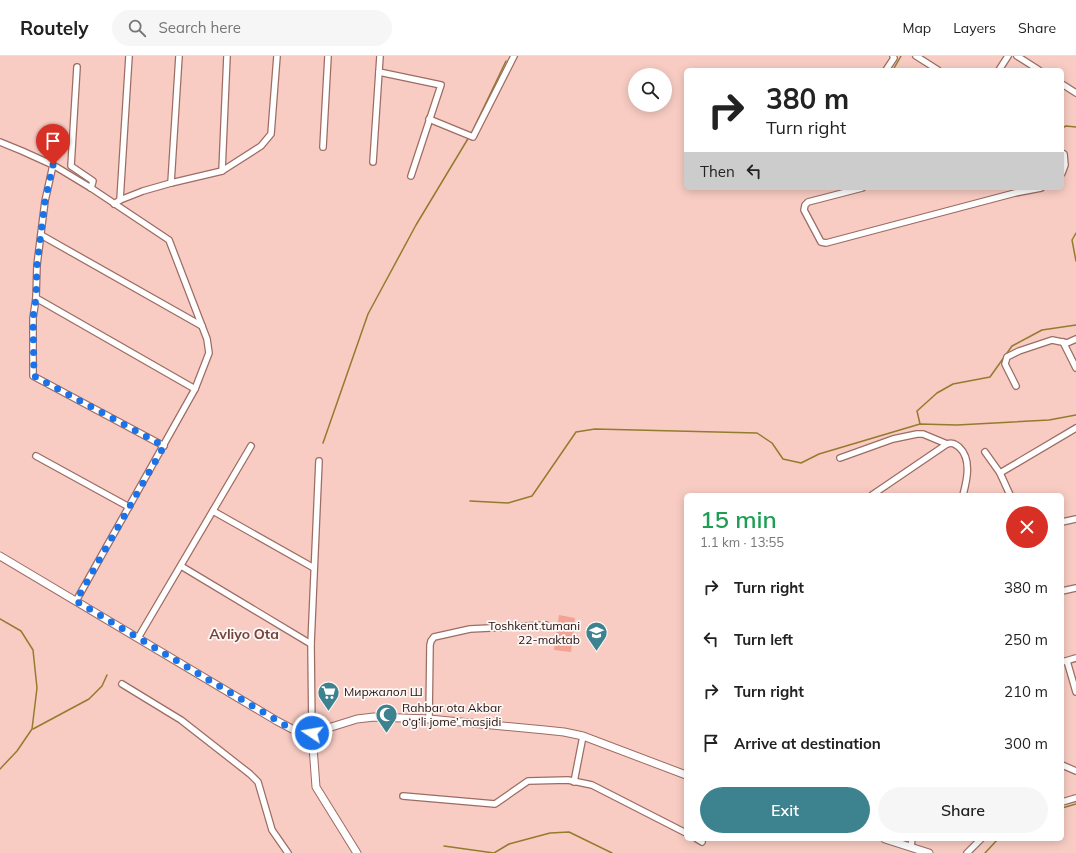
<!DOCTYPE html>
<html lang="en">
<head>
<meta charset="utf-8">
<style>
  body { margin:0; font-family:Mulish,sans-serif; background:#f6f6f6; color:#222; height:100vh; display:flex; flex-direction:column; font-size:15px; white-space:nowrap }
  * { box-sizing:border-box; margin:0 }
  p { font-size:13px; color:#767676 }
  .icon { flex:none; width:22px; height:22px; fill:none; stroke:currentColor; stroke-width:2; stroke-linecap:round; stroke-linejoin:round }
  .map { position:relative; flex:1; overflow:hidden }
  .sheet { position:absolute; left:684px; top:437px; width:380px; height:348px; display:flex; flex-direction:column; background:#fff; border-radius:6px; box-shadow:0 2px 10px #0003 }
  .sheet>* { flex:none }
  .banner { position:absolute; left:684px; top:12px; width:380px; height:122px; border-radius:6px; box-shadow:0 2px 10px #0003; background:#fff; color:#222; overflow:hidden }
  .buttons { position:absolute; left:628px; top:12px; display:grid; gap:8px }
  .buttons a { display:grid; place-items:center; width:44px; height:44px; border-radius:50%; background:#fff; box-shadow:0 2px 10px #0003; font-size:20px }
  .pin { position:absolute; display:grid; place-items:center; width:34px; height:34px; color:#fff; margin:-41px -17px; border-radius:50% 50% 50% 0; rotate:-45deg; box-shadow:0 0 4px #0007 }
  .pin .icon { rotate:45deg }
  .me { position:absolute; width:44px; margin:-22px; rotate:282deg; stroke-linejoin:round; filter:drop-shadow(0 0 3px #0008) }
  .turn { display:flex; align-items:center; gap:14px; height:84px; padding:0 16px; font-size:18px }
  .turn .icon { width:52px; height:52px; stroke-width:2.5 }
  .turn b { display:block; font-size:28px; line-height:34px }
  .then { display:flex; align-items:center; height:38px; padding:0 16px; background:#0003; gap:8px; font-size:15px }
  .round { display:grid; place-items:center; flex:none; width:42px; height:42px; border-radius:21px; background:#f6f6f6 }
  .headline { display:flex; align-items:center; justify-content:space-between; height:68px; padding:0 16px }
  h1 { font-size:24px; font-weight:600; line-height:30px; color:#1e9e55 }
  .primary-button { display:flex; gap:8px; margin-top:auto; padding:8px 16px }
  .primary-button a { flex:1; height:46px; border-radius:24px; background:#3d828f; color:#fff; font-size:16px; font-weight:600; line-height:46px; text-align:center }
  .primary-button a+a { background:#f6f6f6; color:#222 }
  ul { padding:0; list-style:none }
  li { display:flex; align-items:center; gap:12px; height:52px; padding:0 16px }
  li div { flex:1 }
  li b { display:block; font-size:15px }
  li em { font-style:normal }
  header { display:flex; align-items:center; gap:24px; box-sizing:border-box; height:56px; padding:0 20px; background:#fff; border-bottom:1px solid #e0e0e0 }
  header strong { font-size:19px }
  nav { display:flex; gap:22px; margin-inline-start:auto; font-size:14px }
  .search { width:280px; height:36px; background:#f6f6f6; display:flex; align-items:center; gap:10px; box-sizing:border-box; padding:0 14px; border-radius:22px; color:#767676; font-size:15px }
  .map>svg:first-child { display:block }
  .green { fill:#f3a394 }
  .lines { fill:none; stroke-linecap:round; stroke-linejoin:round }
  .stream { stroke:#947b2e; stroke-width:1.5 }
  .minor-casing { stroke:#9d6c63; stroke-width:8 }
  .tertiary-casing { stroke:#9d6c63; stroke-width:9 }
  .minor { stroke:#fff; stroke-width:5.5 }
  .tertiary { stroke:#fff; stroke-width:7 }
  .route { stroke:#1a73e8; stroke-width:7; stroke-dasharray:0 12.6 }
  .labels { text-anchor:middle; stroke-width:3.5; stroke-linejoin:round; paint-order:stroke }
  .poi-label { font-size:12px; fill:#24110e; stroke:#fdf7f6; text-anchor:start }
  .quarter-label { font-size:14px; font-weight:bold; fill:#72453d; stroke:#fdf7f6 }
</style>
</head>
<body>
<header>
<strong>Routely</strong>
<div class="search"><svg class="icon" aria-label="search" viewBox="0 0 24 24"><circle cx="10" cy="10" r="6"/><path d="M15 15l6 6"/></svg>Search here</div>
<nav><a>Map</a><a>Layers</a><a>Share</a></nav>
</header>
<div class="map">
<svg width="1076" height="797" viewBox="0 0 1076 797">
  <rect width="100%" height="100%" fill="#f8ccc3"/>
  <polygon class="green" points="559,559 575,562 571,596 554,594"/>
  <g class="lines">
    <g class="stream">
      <polyline points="893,14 901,0"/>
      <polyline points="1062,72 1066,70 1076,71"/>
      <polyline points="471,78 506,5"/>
      <polyline points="1076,177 1072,184 1076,205"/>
      <polyline points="920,368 917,355 937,337 953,328 990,321 1012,290 1042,274 1076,269"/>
      <polyline points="323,387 368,258 416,169 469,81"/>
      <polyline points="470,445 508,447 532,440 576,376 595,373 757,377 772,387 783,403 801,407 819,398 920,368 957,369 1049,364 1076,359"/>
      <polyline points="0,563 21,575 33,594 37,632 32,673 17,695 0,713"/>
      <polyline points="33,673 89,643 102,630 107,619"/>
      <polyline points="1062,752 1076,748"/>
      <polyline points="444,790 494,797 509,788 550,777 569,776 612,797"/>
      <polyline points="985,797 998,783"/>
    </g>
    <defs>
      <g id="minor">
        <polyline points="916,0 938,14"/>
        <polyline points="1017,0 1039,14"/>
        <polyline points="77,11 71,110 93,125 91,132"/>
        <polyline points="886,14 894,2 893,0"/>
        <polyline points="999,14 1008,0"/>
        <polyline points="379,16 441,29 411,120"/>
        <polyline points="1062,28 1076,37"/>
        <polyline points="429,63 473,81 514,0"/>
        <polyline points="0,86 22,95 53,109 91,132 169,184 207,283 209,297 195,333 76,545"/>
        <polyline points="323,91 328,0"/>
        <polyline points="1062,97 1064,98 1065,109 1062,117"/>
        <polyline points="373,106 380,0"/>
        <polyline points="53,109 45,145 37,209 36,242 33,262 33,320 164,390"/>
        <polyline points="222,115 227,0"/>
        <polyline points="171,127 179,0"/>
        <polyline points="862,132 808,146 805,149 804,154 821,186 826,187 1015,137 1041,132"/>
        <polyline points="120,144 129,0"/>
        <polyline points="114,148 120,144 143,135 171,127 222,115 261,90 271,78 277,0"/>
        <polyline points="41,179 202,270"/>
        <polyline points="36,242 195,333"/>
        <polyline points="1063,286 1076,312"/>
        <polyline points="1016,330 1005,308 1007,301 1019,295 1052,284 1067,287 1076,283"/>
        <polyline points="985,396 1000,417 1010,439"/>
        <polyline points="36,400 129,451"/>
        <path d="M840 402 893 383 917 378H923L947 388C952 386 955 388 959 391 972 403 967 424 963 439"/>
        <polyline points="1000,417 1076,372"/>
        <polyline points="872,439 947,388"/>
        <polyline points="213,455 314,512"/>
        <polyline points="1062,466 1076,463"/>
        <polyline points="181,510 311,588"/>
        <polyline points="1062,535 1076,532"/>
        <polyline points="138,582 251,390"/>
        <polyline points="1067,605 1076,636"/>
        <polyline points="1062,606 1076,602"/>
        <polyline points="122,628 181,664 250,718 258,726 272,774 288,797"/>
        <polyline points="429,663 430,589 431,585 434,581 470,573 546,569"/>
        <polyline points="312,677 311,588 319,405"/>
        <polyline points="1062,709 1076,715"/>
        <polyline points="574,726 583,680"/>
        <polyline points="403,740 495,748 528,725 568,724 592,729 686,777"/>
        <polyline points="1062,746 1076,742"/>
        <polyline points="697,783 702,786"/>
        <polyline points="911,791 912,783"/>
        <polyline points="967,797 981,783"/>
      </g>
      <g id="tertiary">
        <polyline points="0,500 277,665 294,674 312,677 357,663 374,661 429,663 545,674 564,676 583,680 686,719"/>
        <polyline points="312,677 316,731 357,797"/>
        <polyline points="885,783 929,797"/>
      </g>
    </defs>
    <use href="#minor" class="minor-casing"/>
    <use href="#tertiary" class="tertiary-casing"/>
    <use href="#minor" class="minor"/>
    <use href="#tertiary" class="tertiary"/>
  </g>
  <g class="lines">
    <polyline class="route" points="53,109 45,145 37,209 36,242 33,262 34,320 164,390 76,545 288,671 299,676 312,677"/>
  </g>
  <defs>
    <symbol id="school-pin" viewBox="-11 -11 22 30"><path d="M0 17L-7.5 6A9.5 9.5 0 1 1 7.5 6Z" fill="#3d828f" stroke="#fdf7f6"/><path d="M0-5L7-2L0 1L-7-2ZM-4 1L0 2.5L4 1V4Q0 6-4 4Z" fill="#fff"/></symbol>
    <symbol id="supermarket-pin" viewBox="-11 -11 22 30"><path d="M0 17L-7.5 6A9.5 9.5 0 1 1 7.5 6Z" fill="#3d828f" stroke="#fdf7f6"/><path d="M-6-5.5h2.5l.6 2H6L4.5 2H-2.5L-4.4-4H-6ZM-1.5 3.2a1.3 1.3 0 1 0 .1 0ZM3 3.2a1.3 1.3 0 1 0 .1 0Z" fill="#fff"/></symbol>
    <symbol id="mosque-pin" viewBox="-11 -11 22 30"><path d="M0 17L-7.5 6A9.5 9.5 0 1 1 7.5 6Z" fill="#3d828f" stroke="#fdf7f6"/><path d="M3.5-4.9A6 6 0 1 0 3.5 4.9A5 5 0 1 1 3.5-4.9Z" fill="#fff"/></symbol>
  </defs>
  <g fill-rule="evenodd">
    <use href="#school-pin" x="584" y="564" width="25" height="34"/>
    <use href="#supermarket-pin" x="316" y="624" width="25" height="34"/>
    <use href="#mosque-pin" x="374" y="646" width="25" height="34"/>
  </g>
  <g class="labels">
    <g class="poi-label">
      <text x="580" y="574" text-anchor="end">Toshkent tumani<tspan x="580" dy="14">22-maktab</tspan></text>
      <text x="344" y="640">Миржалол Ш</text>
      <text x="402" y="656">Rahbar ota Akbar<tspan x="402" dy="14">o‘g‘li jome’ masjidi</tspan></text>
    </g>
    <g class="quarter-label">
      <text x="244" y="583">Avliyo Ota</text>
    </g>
  </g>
</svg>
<div class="buttons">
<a><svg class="icon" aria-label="search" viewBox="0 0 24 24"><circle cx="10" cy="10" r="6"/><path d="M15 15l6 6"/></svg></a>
</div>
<div class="pin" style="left:53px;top:109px;background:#d93025"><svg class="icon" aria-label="arrive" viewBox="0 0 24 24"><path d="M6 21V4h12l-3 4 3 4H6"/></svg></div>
<svg class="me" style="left:312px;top:677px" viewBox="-20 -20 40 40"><circle r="17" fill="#1a73e8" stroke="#fff" stroke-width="3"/><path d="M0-11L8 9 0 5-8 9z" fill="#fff"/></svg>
<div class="banner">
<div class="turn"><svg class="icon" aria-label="right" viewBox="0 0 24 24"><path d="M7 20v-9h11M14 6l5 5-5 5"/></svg><div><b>380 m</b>Turn right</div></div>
<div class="then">Then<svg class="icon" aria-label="left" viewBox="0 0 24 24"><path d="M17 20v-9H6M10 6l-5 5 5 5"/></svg></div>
</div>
<section class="sheet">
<div class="headline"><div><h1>15 min</h1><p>1.1 km · 13:55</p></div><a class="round" style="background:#d93025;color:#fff"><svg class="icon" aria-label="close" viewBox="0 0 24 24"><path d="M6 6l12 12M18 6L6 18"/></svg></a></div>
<ul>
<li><svg class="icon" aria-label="right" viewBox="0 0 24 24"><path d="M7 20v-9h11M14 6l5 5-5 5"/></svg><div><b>Turn right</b></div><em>380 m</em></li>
<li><svg class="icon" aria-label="left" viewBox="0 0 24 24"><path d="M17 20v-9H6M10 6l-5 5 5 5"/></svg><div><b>Turn left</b></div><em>250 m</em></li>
<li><svg class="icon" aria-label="right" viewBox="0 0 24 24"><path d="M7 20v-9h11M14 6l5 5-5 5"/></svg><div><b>Turn right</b></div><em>210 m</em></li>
<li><svg class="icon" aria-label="arrive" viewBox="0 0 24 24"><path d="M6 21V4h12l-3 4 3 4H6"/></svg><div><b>Arrive at destination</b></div><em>300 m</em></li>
</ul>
<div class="primary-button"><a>Exit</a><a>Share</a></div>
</section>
</div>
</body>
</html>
